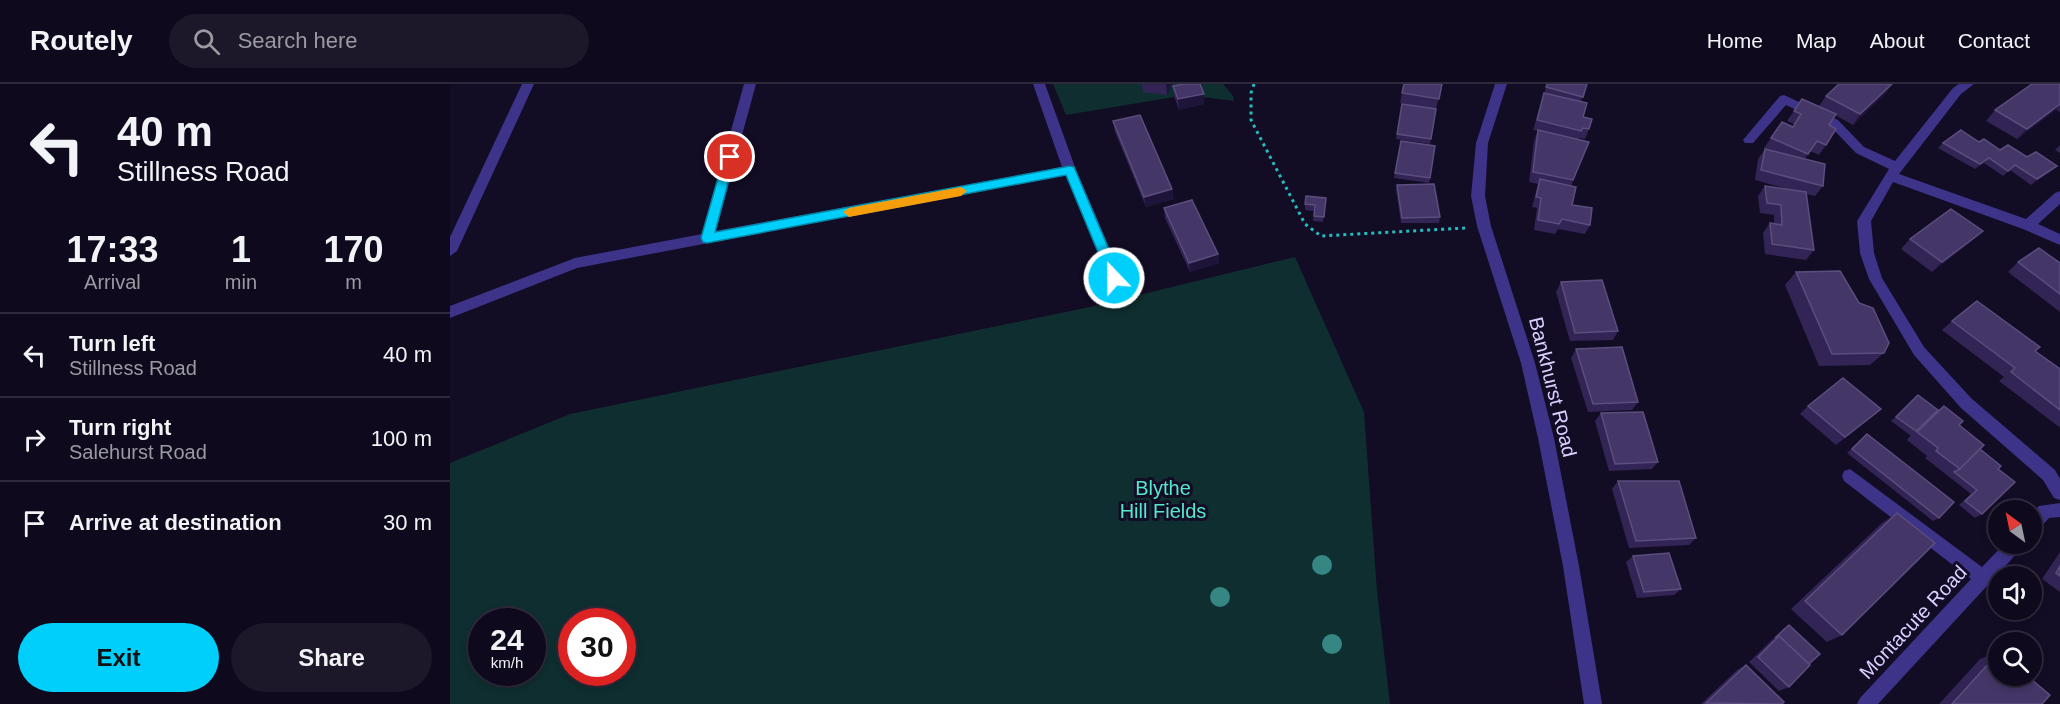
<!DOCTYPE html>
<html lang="en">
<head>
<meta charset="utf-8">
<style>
  body { margin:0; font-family:Helvetica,sans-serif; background:#1c1729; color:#f1f3f6; height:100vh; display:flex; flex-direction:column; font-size:22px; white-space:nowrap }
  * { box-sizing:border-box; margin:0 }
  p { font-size:20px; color:#9b9aa3 }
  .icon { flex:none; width:33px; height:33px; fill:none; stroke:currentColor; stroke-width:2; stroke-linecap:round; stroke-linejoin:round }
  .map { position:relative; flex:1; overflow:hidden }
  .side { display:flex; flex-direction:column; background:#0e091c; width:450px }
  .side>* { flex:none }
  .top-card { background:#0e091c; color:#f1f3f6; overflow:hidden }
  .needle { width:39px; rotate:327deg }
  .controls { position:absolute; left:1538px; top:416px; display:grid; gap:12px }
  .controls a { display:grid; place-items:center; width:54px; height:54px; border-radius:50%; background:#0e091c; box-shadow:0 3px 9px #0003,0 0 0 2px #2e2a3b; font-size:30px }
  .speed { position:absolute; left:18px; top:524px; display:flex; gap:12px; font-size:30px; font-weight:700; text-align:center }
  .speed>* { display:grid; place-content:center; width:78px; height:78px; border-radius:50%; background:#0e091c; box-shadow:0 3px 9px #0003,0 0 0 2px #2e2a3b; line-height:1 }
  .speed small { font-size:15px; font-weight:400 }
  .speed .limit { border:9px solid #d22; background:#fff; color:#111 }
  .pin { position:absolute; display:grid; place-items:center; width:51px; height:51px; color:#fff; margin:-26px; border:3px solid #fff; border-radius:50%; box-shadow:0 2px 6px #0007 }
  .me { position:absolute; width:66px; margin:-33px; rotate:338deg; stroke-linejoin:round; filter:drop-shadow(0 0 4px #0008) }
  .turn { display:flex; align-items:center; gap:21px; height:126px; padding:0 18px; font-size:27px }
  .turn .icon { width:78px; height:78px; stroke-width:2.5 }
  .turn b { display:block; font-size:42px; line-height:51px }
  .eta { display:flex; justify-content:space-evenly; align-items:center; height:102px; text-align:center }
  .eta b { font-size:36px; font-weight:700; line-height:42px }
  .button { display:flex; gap:12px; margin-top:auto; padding:12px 18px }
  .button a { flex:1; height:69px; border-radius:36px; background:#00cefb; color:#111; font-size:24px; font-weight:700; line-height:69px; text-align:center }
  .button a+a { background:#1c1729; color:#f1f3f6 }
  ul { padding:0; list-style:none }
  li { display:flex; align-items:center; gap:18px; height:84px; padding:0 18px; border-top:2px solid #2e2a3b }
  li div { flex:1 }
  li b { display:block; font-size:22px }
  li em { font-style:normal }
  header { display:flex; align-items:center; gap:36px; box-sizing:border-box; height:84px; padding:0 30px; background:#0e091c; border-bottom:2px solid #2e2a3b }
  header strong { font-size:28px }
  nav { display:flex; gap:33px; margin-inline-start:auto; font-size:21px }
  .search { width:420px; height:54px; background:#1c1729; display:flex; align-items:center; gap:15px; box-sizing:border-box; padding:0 21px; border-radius:33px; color:#9b9aa3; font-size:22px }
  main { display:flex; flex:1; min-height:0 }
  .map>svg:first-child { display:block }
  .green { fill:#0f2e2f; fill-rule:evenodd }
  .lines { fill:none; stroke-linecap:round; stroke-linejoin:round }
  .path { stroke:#24bcbf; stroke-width:3; stroke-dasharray:3 4; stroke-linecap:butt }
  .minor { fill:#3d3388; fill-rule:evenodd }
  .tree { fill:#368683 }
  .wall { fill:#322454 }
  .shaded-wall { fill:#1e1339 }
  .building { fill:#443666; stroke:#5b4e7e; stroke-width:1.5 }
  .route { fill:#00cefb; stroke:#0086a3; stroke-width:1.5 }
  .slow { fill:#f59e0b }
  .labels { text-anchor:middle; stroke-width:6; stroke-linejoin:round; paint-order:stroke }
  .street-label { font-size:20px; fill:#d9d0ff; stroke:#130c25 }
  .park-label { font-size:20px; fill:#52e9d0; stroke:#130c25 }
</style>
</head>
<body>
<header>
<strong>Routely</strong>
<div class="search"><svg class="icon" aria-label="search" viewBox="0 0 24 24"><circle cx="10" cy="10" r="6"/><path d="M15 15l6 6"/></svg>Search here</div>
<nav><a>Home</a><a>Map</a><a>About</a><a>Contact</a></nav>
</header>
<main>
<section class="side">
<div class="top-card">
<div class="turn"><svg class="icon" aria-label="left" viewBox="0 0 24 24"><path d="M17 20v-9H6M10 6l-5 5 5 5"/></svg><div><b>40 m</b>Stillness Road</div></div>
</div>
<div class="eta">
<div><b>17:33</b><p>Arrival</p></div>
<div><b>1</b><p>min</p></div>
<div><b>170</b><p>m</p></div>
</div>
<ul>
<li><svg class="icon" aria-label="left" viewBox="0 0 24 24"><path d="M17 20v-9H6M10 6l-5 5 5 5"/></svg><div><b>Turn left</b><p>Stillness Road</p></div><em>40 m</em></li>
<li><svg class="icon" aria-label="right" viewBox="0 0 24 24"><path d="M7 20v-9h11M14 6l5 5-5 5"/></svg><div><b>Turn right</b><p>Salehurst Road</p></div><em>100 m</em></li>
<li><svg class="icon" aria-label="arrive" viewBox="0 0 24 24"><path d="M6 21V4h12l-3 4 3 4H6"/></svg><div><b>Arrive at destination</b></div><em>30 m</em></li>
</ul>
<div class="button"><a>Exit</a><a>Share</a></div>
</section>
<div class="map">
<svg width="1610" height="620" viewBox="0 0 1610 620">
  <rect width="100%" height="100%" fill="#130c25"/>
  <g class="green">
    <polygon points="603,0 773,0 783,12 784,17 736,11 616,31"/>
    <path d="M845 173 914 328 927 507 940 620H0V379L120 330 640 223ZM32 537H82V588H32ZM122 537H172V588H122Z"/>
  </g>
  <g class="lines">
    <polyline class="path" points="804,0 801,9 801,36 855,140 871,152 1015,144"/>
    <g class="minor">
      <polygon points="72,0 84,0 7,167 0,172 0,153"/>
      <polygon points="294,0 306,0 266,147 612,83 583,0 595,0 626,86 672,193 670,197 660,197 616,91 127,184 0,234 0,222 125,174 252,150"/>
      <polygon points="1045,0 1057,0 1038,59 1035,112 1041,142 1085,279 1104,354 1129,482 1152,620 1134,620 1113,482 1088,354 1071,279 1027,142 1021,112 1026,59"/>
      <polygon points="1509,0 1524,0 1511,10 1449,90 1576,135 1605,109 1610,107 1610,120 1588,140 1610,150 1610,161 1573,145 1443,98 1421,137 1424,169 1432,194 1474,263 1521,314 1605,386 1610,395 1610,416 1604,414 1593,396 1511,324 1464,271 1419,195 1410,169 1407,137 1439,85 1406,69 1380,42 1336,21 1303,59 1295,59 1293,56 1330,12 1334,11 1388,36 1414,63 1445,77 1503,4"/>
      <polygon points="1400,385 1532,483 1555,459 1574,459 1572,464 1428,620 1407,620 1410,614 1521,495 1394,397 1392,392 1394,387"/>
      <polygon points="1610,419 1610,433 1599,434 1587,447 1581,450 1581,430 1589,422"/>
    </g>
  </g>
  <g class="tree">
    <circle cx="872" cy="481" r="10"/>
    <circle cx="770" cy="513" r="10"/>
    <circle cx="882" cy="560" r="10"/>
  </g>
  <g class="wall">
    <polygon points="692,0 722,0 717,11 693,8"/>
    <polygon points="992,0 986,25 980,60 946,55 947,50 962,21 950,19 952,9"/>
    <polygon points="1097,0 1137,0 1131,17 1133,33 1139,45 1135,55 1129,54 1128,56 1139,58 1121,102 1122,121 1140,141 1135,150 1108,145 1105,150 1084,146 1087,124 1082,123 1088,100 1079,98 1084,57 1088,47 1083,46"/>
    <polygon points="1442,0 1435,10 1403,41 1385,31 1379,41 1376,61 1369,71 1360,67 1355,75 1373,102 1365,112 1356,110 1364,166 1356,176 1315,170 1313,149 1320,139 1324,140 1324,131 1310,129 1308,112 1315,102 1341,106 1305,96 1308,75 1315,65 1317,65 1314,64 1332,38 1343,43 1344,40 1337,37 1352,15 1369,22 1376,12"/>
    <polygon points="1610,0 1610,28 1606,26 1567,55 1536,37 1545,26"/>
    <polygon points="723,2 754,20 729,26 724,12"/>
    <polygon points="663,37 724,115 696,123 665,48"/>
    <polygon points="951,57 980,94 979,99 944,94"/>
    <polygon points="1529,58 1550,66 1577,73 1601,87 1581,101 1560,86 1553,92 1534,79 1525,85 1488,64 1493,59"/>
    <polygon points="1610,61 1610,69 1605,66"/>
    <polygon points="947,101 990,133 989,139 951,139 946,106"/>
    <polygon points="876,114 873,138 863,137 864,127 855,126 855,120"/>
    <polygon points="714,124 768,170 769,179 740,188 715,134"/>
    <polygon points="1533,147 1523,156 1482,188 1451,165 1460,155"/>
    <polygon points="1568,178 1610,179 1610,228 1558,188"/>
    <polygon points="1346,188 1409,219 1434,269 1420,281 1369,282 1335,201"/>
    <polygon points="1111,198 1168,247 1163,256 1120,257 1106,208"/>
    <polygon points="1502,237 1585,267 1610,285 1610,342 1609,343 1549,297 1554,293 1492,246"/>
    <polygon points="1126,265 1188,318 1182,326 1138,328 1121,274"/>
    <polygon points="1468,311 1488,326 1494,322 1530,365 1548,385 1532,430 1525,434 1509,421 1521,410 1475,374 1477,372 1457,356 1462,350 1461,352 1441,337"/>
    <polygon points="1358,322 1431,325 1386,361 1350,330"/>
    <polygon points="1151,329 1208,378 1202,385 1159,387 1145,337"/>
    <polygon points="1417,350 1489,434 1483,437 1397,369"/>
    <polygon points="1168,397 1246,454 1239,461 1179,464 1162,405"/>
    <polygon points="1447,429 1392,551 1377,558 1341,525 1432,439"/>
    <polygon points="1610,468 1610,508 1592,495"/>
    <polygon points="1183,472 1231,505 1224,511 1187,514 1176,478"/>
    <polygon points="1339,541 1359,580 1339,603 1329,607 1299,578 1334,544"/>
    <polygon points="1548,568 1592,620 1489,620 1530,575"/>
    <polygon points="1296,581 1332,620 1251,620 1287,586"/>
  </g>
  <g class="shaded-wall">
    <polygon points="716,0 722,0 717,11"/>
    <polygon points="1442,0 1435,10 1403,41 1410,30"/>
    <polygon points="754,10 754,20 729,26 728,15"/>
    <polygon points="1610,20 1610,21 1606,26 1567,55 1577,45"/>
    <polygon points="1539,74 1534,79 1525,85 1530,80"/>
    <polygon points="1607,82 1601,87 1581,101 1587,95"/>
    <polygon points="722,105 724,115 696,123 694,113"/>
    <polygon points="1533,147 1523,156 1482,188 1492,178"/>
    <polygon points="768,170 769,179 740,188 739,179"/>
  </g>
  <g class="building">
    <polygon points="734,0 750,0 754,10 728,15 723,2"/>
    <polygon points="954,0 992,0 989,15 952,9"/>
    <polygon points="1097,0 1137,0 1133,13 1096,3"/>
    <polygon points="1389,0 1442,0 1410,30 1376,12"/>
    <polygon points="1582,0 1610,0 1610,20 1577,45 1545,26"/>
    <polygon points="1094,9 1137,19 1133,33 1142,35 1139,45 1133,44 1131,47 1087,36"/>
    <polygon points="1352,15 1386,30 1379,41 1386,45 1376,61 1367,57 1358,70 1321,54 1332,38 1343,43 1351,30 1344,27"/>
    <polygon points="952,20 986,25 981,55 947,50"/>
    <polygon points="690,31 722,105 694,113 663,37"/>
    <polygon points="1088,46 1139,58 1123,96 1083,88"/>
    <polygon points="1511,46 1529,58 1534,55 1550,66 1558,61 1577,73 1586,68 1607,82 1587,95 1565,81 1558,87 1539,74 1530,80 1493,59"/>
    <polygon points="951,57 985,62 980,94 945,89"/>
    <polygon points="1315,65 1375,80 1373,102 1311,86"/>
    <polygon points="1090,95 1126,103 1122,121 1142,124 1140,141 1112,135 1109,140 1088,136 1091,114 1086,113"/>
    <polygon points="984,100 990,133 952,134 947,101"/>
    <polygon points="1315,102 1356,108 1364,166 1322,160 1320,139 1332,141 1331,121 1317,119"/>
    <polygon points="856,112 876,114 874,133 864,132 865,121 855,120"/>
    <polygon points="742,116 768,170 739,179 714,124"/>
    <polygon points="1501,125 1533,147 1492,178 1460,155"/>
    <polygon points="1589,164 1610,179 1610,210 1568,178"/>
    <polygon points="1390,187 1409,219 1423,224 1439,259 1434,269 1382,270 1346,188"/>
    <polygon points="1152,196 1168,247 1125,249 1111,198"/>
    <polygon points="1527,217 1590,263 1585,267 1610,285 1610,326 1561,288 1565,284 1502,237"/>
    <polygon points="1172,263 1188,318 1143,320 1126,265"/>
    <polygon points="1393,294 1431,325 1395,353 1358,322"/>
    <polygon points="1468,311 1488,326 1466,347 1446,333"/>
    <polygon points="1494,322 1513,337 1509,341 1534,361 1510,385 1486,367 1488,364 1467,348"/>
    <polygon points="1193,328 1208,378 1165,380 1151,329"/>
    <polygon points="1417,350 1504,418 1489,434 1402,365"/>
    <polygon points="1530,365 1551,382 1548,385 1565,398 1532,430 1515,417 1527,406 1504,388 1510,385"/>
    <polygon points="1168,397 1229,397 1246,454 1186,457"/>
    <polygon points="1447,429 1485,459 1392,551 1355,517"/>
    <polygon points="1219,469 1231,505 1194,508 1183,472"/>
    <polygon points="1610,482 1610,492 1606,489"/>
    <polygon points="1339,541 1370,570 1359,580 1329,552 1325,554"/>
    <polygon points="1329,552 1360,581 1339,603 1308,573"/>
    <polygon points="1548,569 1548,591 1576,591 1600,611 1592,620 1502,620"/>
    <polygon points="1296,581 1334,618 1332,620 1256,619"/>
  </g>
  <polygon class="route" points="280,68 285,73 265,148 620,82 624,83 671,194 664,198 660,197 616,91 257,159 253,158 251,154 274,73"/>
  <polygon class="slow" points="511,103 517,107 511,112 399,133 393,128 399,124"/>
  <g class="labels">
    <g class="street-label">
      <text transform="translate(1103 303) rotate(76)" y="7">Bankhurst Road</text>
      <text transform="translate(1463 538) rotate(-47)" y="7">Montacute Road</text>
    </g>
    <g class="park-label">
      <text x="713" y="411">Blythe<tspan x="713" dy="23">Hill Fields</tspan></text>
    </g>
  </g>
</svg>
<div class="controls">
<a><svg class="needle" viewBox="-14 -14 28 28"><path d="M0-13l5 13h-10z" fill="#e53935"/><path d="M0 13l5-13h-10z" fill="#9b9aa3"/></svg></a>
<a><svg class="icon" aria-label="sound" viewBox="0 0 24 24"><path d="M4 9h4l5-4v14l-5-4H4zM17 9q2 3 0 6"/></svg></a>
<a><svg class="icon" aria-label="search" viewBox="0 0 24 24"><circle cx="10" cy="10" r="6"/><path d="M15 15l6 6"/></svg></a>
</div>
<div class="speed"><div>24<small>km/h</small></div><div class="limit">30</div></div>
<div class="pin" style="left:280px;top:73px;background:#d93025"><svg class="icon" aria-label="arrive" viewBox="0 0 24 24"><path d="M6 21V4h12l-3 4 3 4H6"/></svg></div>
<svg class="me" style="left:664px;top:194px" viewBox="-20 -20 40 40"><circle r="17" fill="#00cefb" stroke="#fff" stroke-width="3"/><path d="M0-11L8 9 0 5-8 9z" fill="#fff"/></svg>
</div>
</main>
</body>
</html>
